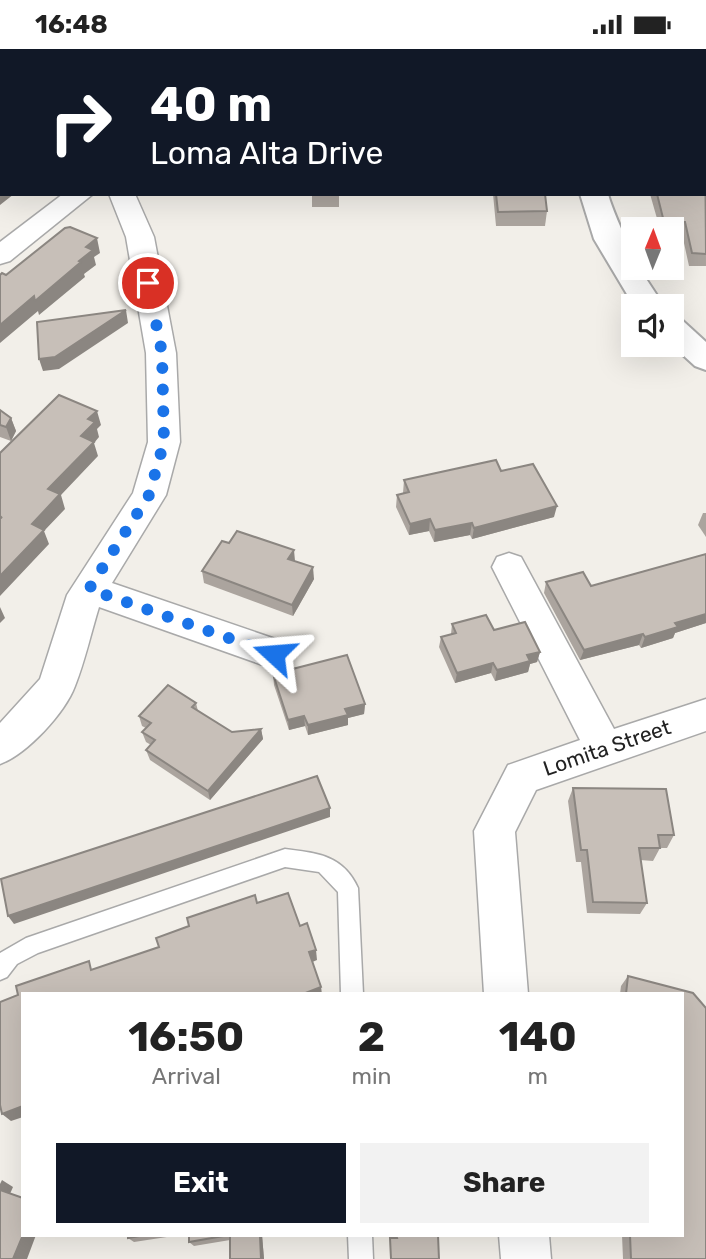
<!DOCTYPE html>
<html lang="en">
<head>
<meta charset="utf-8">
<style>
  body { margin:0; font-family:Rubik,sans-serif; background:#f2f2f2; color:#222; height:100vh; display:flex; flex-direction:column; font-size:26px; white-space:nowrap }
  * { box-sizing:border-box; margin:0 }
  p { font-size:23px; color:#767676 }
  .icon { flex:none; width:38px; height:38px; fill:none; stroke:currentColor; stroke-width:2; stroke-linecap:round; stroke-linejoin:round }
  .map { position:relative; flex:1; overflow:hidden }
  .side { position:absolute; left:21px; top:943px; width:663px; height:245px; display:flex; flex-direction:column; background:#fff; border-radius:0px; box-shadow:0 7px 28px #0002 }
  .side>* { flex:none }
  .top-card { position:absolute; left:0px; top:0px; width:707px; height:147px; box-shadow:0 7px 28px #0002; background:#111827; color:#fff; overflow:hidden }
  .needle { width:46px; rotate:1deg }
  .controls { position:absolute; left:621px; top:168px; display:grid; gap:14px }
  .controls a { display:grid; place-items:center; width:63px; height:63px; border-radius:0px; background:#fff; box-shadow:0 7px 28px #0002; font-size:35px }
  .pin { position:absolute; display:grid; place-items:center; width:60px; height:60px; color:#fff; margin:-30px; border:4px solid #fff; border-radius:50%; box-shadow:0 2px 7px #0007 }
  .me { position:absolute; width:77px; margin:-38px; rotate:289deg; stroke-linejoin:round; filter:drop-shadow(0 0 5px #0008) }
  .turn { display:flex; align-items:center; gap:24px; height:147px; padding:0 35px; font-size:32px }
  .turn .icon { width:91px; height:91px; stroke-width:2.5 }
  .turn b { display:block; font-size:49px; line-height:60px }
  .eta { display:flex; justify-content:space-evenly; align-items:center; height:119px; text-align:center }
  .eta b { font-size:42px; font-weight:700; line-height:49px }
  .action { display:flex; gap:14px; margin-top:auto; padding:14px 35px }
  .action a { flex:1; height:80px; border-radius:0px; background:#111827; color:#fff; font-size:28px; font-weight:700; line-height:80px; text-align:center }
  .action a+a { background:#f2f2f2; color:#222 }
  .status { display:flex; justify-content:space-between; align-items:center; height:49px; padding:0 35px; background:#fff; direction:ltr }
  .status svg { height:19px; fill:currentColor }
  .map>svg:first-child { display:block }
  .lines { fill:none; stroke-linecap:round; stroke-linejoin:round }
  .service-casing { stroke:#a9a9a9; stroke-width:3 }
  .minor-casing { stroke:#a9a9a9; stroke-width:3 }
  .tertiary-casing { stroke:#a9a9a9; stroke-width:4 }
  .service { fill:#fff; fill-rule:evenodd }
  .minor { fill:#fff; fill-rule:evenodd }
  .tertiary { fill:#fff; fill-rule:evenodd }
  .wall { fill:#aba49e }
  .shaded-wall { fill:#8b8681 }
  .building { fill:#c7bfb8; stroke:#8b8681; stroke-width:2 }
  .route { stroke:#1a73e8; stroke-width:12; stroke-dasharray:0 21.6 }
  .labels { text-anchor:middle; stroke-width:7; stroke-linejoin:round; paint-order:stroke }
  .street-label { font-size:21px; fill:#222; stroke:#fff }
</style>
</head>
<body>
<div class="status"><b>16:48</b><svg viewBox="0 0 49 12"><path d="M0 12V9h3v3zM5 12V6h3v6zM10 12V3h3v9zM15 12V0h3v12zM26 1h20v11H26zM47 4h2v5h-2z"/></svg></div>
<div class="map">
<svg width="706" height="1210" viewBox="0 0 706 1210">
  <rect width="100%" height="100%" fill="#f2efe9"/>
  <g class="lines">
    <defs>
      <g id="service">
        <path d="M285 800C317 804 343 806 358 839L363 945H341L338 843 319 823 285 818 38 904 17 915 7 928 0 931V904L26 889Z"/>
        <polygon points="348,1186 372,1186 373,1210 349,1210"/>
      </g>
      <g id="minor">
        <polygon points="50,0 72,0 73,2 50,2"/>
        <polygon points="63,145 93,145 10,212 0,215 0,193"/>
        <path d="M109 145H135L154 188 176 304 180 393 166 446 112 534 287 594 292 605 287 616 274 620 99 558C91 584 85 612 75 637 65 664 27 705 0 715V674L40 630 67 546 133 444 148 393 146 304 126 188Z"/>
        <polygon points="509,504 521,508 614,680 706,650 706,682 536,741 515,783 528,945 484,945 474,782 508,716 580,691 492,518 497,508"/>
        <polygon points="499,1186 549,1186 551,1210 501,1210"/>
      </g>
      <g id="tertiary">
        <rect x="556" y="0" width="24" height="2"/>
        <path d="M580 145H608C613 165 634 204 634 219H639L664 257H634L594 190Z"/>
        <polygon points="672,269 683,272 706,293 706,321 695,317 672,296"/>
      </g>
    </defs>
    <use href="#service" class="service-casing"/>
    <use href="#minor" class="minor-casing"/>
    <use href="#tertiary" class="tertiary-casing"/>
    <use href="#service" class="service"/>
    <use href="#minor" class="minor"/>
    <use href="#tertiary" class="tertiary"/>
  </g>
  <g class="wall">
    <polygon points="706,86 706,217 689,217 682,185 672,185 672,180 660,180 650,145 705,145"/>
    <rect x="312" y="145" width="27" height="13"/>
    <polygon points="493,145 545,145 547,162 545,177 496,177"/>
    <polygon points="0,361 11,369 16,382 11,392 0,388"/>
    <polygon points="501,422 554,468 472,490 470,486 434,493 429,482 409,486 396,458 397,446 403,444 404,431"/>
    <polygon points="703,464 706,464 706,488 698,476"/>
    <polygon points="706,505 706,574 675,584 673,589 641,599 639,596 580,611 544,544 546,533 591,537"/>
    <polygon points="295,512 314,530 293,567 204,534 202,522"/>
    <polygon points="452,575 494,581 540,603 537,613 530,615 528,623 495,632 491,624 455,634 439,598 441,588 451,585"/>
    <polygon points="273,625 365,655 364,665 348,669 348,676 308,686 305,677 289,681 274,636"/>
    <polygon points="196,654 198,662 232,683 261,680 263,690 210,751 150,711 146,701 151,696 146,693 142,683 146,679 142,677 139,667"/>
    <polygon points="573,739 674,786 667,799 660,799 653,812 640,811 647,854 640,865 587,864 581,813 576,813 568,752"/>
    <polygon points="628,927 693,944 706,1210 623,1210 622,1186 682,1186 682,945 620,945 621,937"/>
    <polygon points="128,1186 180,1186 134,1193 128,1189"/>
    <polygon points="189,1186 262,1186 264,1210 230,1191 194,1197 189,1193"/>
  </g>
  <g class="shaded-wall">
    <polygon points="2,140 2,145 14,145 0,156 0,141"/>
    <polygon points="97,189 100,204 94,208 96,216 84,225 85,228 39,266 38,262 0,294 0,276 34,247 79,212 86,198"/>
    <polygon points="126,261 128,274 59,320 43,322 39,310"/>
    <polygon points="97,362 101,376 97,380 99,388 94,394 98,407 61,446 65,460 44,482 49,495 0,547 0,527 32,475 48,440 81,387 88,370"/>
    <polygon points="11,369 16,382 11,392 6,378"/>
    <polygon points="557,457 554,468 472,490 474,479"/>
    <polygon points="430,470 429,482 409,486 410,475"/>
    <polygon points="472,474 470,486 434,493 435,481"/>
    <polygon points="294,501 295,512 288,510"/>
    <polygon points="313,518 314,530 293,567 292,556"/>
    <polygon points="0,558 5,569 0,574"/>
    <polygon points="706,565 706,574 675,584 673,589 641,599 645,588 675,574"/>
    <polygon points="643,585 639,596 580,611 584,601"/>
    <polygon points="540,603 537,613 530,615 528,623 495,632 497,621 527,606"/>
    <polygon points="493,614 491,624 455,634 457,624"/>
    <polygon points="365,655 364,665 348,669 348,676 308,686 308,676 345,660"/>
    <polygon points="304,667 305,677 289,681 288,671"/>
    <polygon points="261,680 263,690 210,751 208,742"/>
    <polygon points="330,759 330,768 14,875 8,867"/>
    <polygon points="316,901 317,911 310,914 309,903"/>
    <polygon points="321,938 322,945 303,945"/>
    <polygon points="23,1057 23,1068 11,1072 2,1065"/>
    <polygon points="2,1131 13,1138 9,1147 0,1142 0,1135"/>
    <polygon points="23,1186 36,1186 27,1210 13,1210"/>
    <polygon points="260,1186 262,1186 264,1210 261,1210"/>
  </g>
  <g class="building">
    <polygon points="112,0 162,0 162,2 111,2"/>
    <polygon points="229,0 305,0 305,2 228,2"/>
    <rect x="609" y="0" width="34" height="2"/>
    <polygon points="705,86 706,205 692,204 685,173 664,173 657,145 705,145"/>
    <polygon points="0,126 2,127 2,140 0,141"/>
    <polygon points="496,145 545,145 547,162 498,163"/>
    <polygon points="70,178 97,189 86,198 93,201 79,212 81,213 35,252 34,247 0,276 0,226 2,224 6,226 65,179"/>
    <polygon points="126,261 55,308 39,310 37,273"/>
    <polygon points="59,346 97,362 88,370 95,373 81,387 94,393 48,440 60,445 32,475 44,481 0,527 0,468 2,469 0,467 0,404"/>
    <polygon points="0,361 11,369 6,378 0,376"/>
    <polygon points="496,411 501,422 533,415 557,457 474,479 472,474 435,481 430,470 410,475 397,446 409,443 404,431"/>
    <polygon points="237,482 294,501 288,510 313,518 292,556 202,522 222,492 229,494"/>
    <polygon points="706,505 706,565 675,574 678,578 645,588 643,585 584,601 546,533 583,523 591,537"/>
    <polygon points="486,566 494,581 525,573 540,603 527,606 530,612 497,621 493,614 457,624 441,588 456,584 452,575"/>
    <polygon points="347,606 365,655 345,660 348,666 308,676 304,667 288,671 273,625"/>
    <polygon points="168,636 196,654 192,658 232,683 261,680 208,742 146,701 155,691 142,683 151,674 139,667"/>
    <polygon points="317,727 330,759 8,867 1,830"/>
    <polygon points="573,739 666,740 674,786 658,786 660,799 639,799 647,854 593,853 587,801 581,801"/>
    <polygon points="288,844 300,877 307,874 316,901 309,903 321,938 303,945 23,945 23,1057 2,1065 0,1056 0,953 18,946 16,937 89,912 91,921 159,898 156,889 189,877 187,869 255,846 257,854"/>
    <polygon points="628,927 693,944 706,959 706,1210 631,1210 630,1186 682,1186 682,945 626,945"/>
    <polygon points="0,1141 23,1149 23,1186 13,1210 0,1210"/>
    <polygon points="128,1186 145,1186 128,1189"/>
    <polygon points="189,1186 229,1186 189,1193"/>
    <polygon points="230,1186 260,1186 261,1210 230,1210"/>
    <polygon points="396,1186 438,1186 439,1210 391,1210 390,1189 397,1189"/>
  </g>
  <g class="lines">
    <polyline class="route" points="148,234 162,304 164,393 149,446 89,540 274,605"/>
  </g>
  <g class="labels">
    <g class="street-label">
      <text transform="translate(607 699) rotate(-19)" y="7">Lomita Street</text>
    </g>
  </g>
</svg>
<div class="controls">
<a><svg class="needle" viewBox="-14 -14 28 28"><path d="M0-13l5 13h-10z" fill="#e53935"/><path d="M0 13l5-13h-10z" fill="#767676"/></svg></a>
<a><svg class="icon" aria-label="sound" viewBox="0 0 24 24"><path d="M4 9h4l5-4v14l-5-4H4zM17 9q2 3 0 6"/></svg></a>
</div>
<div class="pin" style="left:148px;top:234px;background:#d93025"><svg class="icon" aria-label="arrive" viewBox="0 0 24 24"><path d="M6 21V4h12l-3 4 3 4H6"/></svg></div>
<svg class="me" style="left:274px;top:605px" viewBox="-20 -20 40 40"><path d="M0-17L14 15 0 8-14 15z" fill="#1a73e8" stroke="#fff" stroke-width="4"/></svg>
<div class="top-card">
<div class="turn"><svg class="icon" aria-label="right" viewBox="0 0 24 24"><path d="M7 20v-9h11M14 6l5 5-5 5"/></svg><div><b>40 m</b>Loma Alta Drive</div></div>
</div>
<section class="side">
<div class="eta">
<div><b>16:50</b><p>Arrival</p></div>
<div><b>2</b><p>min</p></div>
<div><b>140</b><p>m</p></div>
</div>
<div class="action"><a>Exit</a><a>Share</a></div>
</section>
</div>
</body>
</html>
